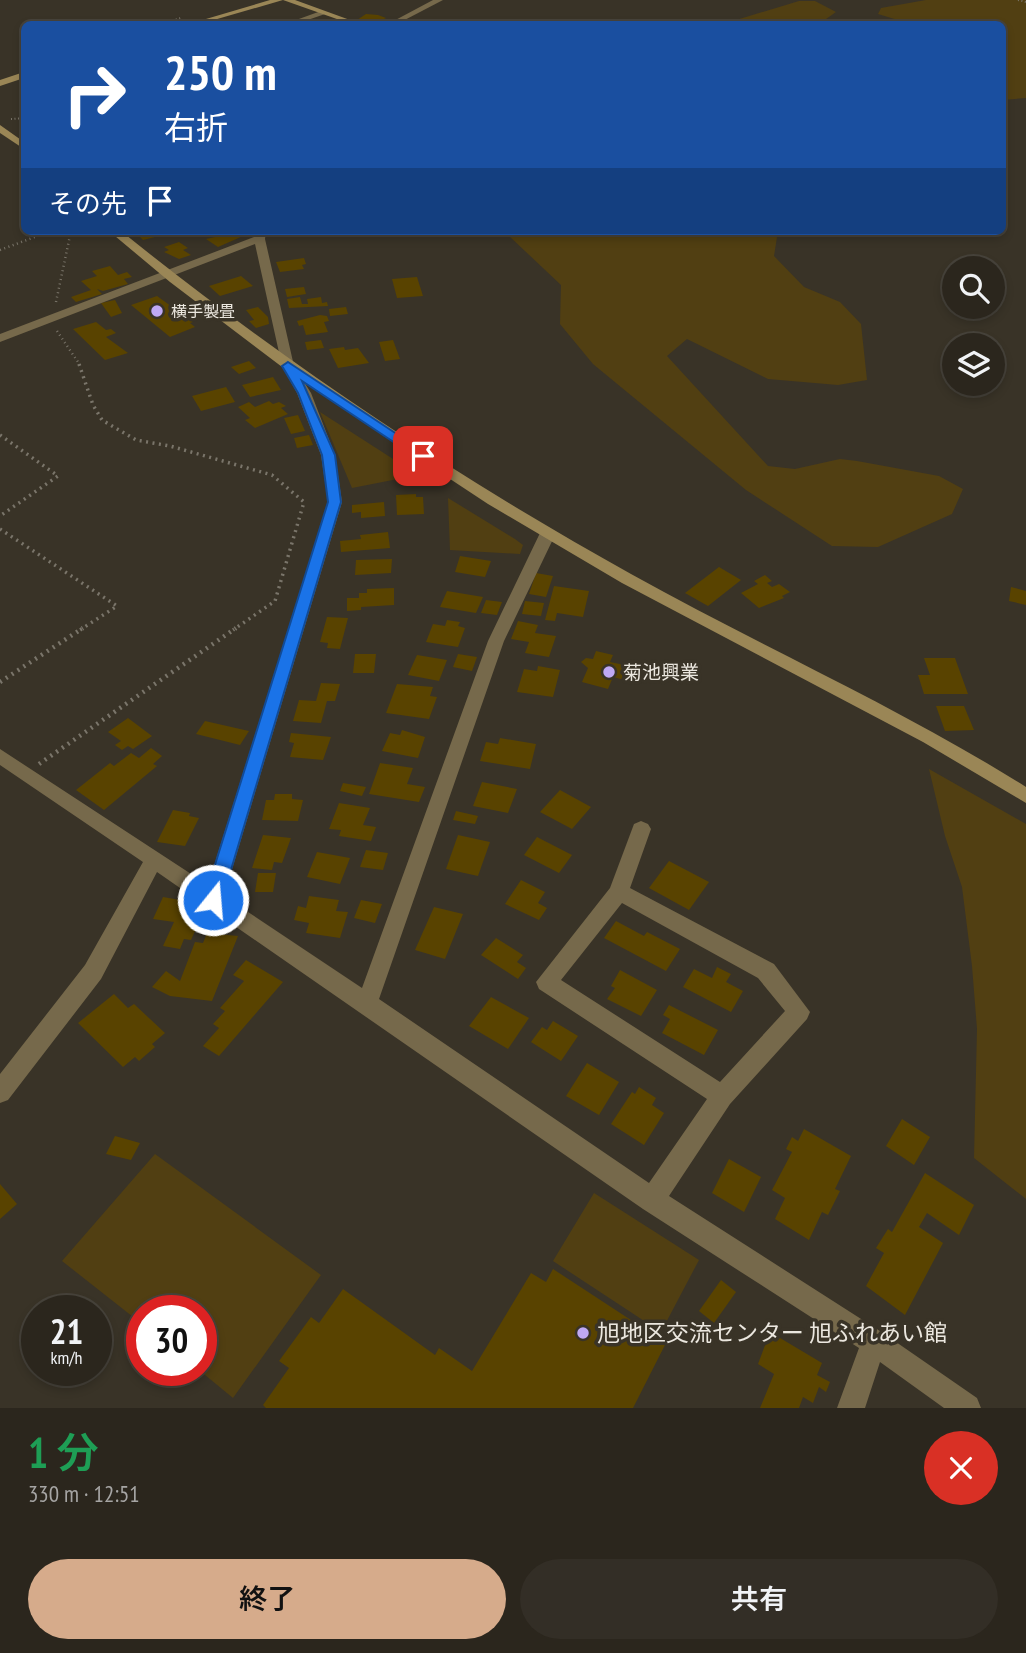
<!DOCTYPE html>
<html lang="ja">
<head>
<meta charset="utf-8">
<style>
  body { margin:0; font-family:"PT Sans Narrow","Noto Sans JP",sans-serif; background:#332e26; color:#f1f3f6; height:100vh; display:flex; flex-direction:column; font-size:26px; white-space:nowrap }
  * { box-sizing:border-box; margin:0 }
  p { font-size:23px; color:#a6a5a4 }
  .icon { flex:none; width:38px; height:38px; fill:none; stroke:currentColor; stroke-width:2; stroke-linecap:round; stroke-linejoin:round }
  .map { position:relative; height:1408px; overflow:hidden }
  .side { display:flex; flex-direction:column; background:#2b261d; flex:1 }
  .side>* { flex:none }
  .hud { position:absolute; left:21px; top:21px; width:985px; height:214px; border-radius:10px; box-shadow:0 4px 10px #0003,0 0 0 2px #47433b; background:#1a4fa0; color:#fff; overflow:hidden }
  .buttons { position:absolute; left:942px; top:256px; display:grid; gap:14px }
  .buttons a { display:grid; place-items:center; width:63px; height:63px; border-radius:50%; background:#2b261d; box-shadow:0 4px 10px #0003,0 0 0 2px #47433b; font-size:35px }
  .speed { position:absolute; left:21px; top:1295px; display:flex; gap:14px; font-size:35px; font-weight:700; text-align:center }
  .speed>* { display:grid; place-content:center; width:91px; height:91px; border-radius:50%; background:#2b261d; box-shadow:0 4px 10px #0003,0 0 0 2px #47433b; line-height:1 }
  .speed small { font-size:18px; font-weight:400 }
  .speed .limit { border:10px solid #d22; background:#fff; color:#111 }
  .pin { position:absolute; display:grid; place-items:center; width:60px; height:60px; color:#fff; margin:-30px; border-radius:14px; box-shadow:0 4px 10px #0006 }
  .me { position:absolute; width:77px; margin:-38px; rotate:17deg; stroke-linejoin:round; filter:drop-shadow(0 0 5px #0008) }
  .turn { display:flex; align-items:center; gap:24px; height:147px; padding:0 28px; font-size:32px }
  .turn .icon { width:91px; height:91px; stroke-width:2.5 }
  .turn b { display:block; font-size:49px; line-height:60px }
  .then { display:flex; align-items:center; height:66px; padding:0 28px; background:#0003; gap:14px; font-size:26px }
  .round { display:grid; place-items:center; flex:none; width:74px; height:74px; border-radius:37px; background:#332e26 }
  .summary { display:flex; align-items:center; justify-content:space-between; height:119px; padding:0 28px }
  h1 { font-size:42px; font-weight:600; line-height:52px; color:#1e9e55 }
  .primary-button { display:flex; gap:14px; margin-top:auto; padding:14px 28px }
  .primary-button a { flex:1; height:80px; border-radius:42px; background:#d6ab8b; color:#111; font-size:28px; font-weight:600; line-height:80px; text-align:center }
  .primary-button a+a { background:#332e26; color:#f1f3f6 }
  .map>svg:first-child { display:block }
  .green { fill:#513f12 }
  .building { fill:#594300 }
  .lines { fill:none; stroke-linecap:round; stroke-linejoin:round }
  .path-far3 { stroke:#7a756a; stroke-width:2; stroke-dasharray:1 2.5; stroke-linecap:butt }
  .path-far2 { stroke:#7a756a; stroke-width:2.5; stroke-dasharray:1 3.5; stroke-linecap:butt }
  .path-far1 { stroke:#7a756a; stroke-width:3.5; stroke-dasharray:2 4.5; stroke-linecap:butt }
  .path { stroke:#7a756a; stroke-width:4.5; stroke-dasharray:2 5; stroke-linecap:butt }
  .street { fill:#76694b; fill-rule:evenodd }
  .secondary { fill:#9a8656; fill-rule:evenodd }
  .route { fill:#1a73e8; stroke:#114b97; stroke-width:2 }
  .poi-dot { fill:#bfa9f4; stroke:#393327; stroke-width:2.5 }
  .labels { text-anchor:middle; stroke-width:7; stroke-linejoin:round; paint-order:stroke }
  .far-poi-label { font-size:16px; fill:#ebe7df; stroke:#393327; text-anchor:start }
  .poi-label { font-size:19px; fill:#ebe7df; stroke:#393327; text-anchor:start }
  .near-poi-label { font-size:23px; fill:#ebe7df; stroke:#393327; text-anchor:start }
</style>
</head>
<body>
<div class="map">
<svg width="1026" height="1408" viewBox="0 0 1026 1408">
  <rect width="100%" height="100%" fill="#393327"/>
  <g class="green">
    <polygon points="926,0 1026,0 1026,98 1003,100 1003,24 886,24 901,21 878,14 881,8"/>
    <polygon points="799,1 815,1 836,12 819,24 723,24"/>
    <polygon points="498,231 778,231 774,256 804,287 840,302 861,324 867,380 838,385 768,379 687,339 667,356 768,466 795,469 840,459 857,461 939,476 963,489 952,514 878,547 832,546 746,490 593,364 560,324 561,285 508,235"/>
    <polygon points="320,412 418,475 352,488"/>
    <polygon points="448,498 515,539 523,545 520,554 450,550"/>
    <polygon points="929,769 1026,824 1026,1199 974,1158 977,1029 972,966 962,887 945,836"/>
    <polygon points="155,1154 321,1275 233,1398 199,1370 201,1370 201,1311 142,1311 142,1324 62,1261"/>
    <polygon points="594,1193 699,1260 661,1332 553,1261"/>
  </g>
  <g class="building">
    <polygon points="366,14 378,15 386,18 378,22 357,20"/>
    <polygon points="134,231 175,231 175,232 143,240"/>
    <polygon points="233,233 243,236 218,247 206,239"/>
    <polygon points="179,242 188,248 183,250 191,255 179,259 164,252 169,250 164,247"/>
    <polygon points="304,258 306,264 302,265 304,269 280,272 276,262"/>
    <polygon points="110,266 118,275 127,272 132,277 124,279 128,284 103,291 97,289 102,294 76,302 71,297 91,290 81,281 97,276 92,271"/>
    <polygon points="241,276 253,286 220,296 209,286"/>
    <polygon points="417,277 423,296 397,298 392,279"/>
    <polygon points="304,287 306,294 287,297 285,289"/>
    <polygon points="157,296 193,322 190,323 195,327 170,337 131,305"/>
    <polygon points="300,297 302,304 308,304 307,299 321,297 322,303 327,302 328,306 289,308 287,299"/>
    <polygon points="115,300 122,313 111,317 101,303"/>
    <polygon points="258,307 268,317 269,324 256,328 249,321 254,320 246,310"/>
    <polygon points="346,307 348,314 330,316 329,309"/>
    <polygon points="320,315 327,316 329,321 324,322 328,332 306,335 303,325 299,326 297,321"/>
    <polygon points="96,322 106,330 111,329 116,333 106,337 128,353 105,360 73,329"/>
    <polygon points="321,340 324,348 307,350 305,342"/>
    <polygon points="393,340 400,359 385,361 379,342"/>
    <polygon points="344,347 345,350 358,348 369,363 338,368 329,349"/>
    <polygon points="249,361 256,368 239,374 231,367"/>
    <polygon points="273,377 281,390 250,397 242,385"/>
    <polygon points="226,387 235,402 201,411 192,396"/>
    <polygon points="269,401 273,404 279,402 286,406 281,408 288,414 255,428 245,420 250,418 238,407 249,402 255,407"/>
    <polygon points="298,415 305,431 291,434 284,418"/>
    <polygon points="309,435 313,445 297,448 294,438"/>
    <polygon points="416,494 416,497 423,497 424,514 397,515 396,495"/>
    <polygon points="384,502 385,516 361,518 361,512 352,513 352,505"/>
    <polygon points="388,532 390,548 341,552 340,541 361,539 360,535"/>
    <polygon points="460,556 491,561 485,577 455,572"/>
    <polygon points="392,559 391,573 355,575 356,560"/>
    <polygon points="719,567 741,580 708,606 685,593"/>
    <polygon points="536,573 553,576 546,597 529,594"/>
    <polygon points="765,575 772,581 767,583 772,587 779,584 790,592 782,596 784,598 759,608 741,593 758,584 754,581"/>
    <polygon points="554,586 589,591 583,617 557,613 555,621 545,620"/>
    <polygon points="1011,587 1026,591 1026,605 1009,601"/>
    <polygon points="394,588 394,605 361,607 361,610 347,611 347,598 359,598 359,593 367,593 367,589"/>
    <polygon points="447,591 483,597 476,613 440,607"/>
    <polygon points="486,600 502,602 497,615 481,613"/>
    <polygon points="525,601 544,603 541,616 522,614"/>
    <polygon points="327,617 348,618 340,649 327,648 328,643 320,642"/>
    <polygon points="447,620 460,622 458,626 465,628 458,647 426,642 433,624 445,626"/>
    <polygon points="518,621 538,625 535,633 556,636 549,657 525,653 529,642 511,639"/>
    <polygon points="596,651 613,655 610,662 634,667 628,681 613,677 608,689 582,682 588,668 581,662 586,658 593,659"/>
    <polygon points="355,654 376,654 374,673 353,673"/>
    <polygon points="458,654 477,657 472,671 453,667"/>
    <polygon points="417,655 447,660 439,681 408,675"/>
    <polygon points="924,658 955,658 968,694 924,694 918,675 930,675"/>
    <polygon points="538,666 560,670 553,697 517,692 524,669 537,671"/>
    <polygon points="321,683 340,684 335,701 327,701 321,723 293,721 299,700 316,701"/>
    <polygon points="397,684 433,687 430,696 437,697 429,719 386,713"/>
    <polygon points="936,706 964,706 974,730 945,731"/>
    <polygon points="128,718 152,736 133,749 128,746 122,750 115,745 121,741 108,732"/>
    <polygon points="205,721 249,731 240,745 196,734"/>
    <polygon points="402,730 425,737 418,758 382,751 390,733 400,735"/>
    <polygon points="291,733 331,737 323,760 290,757 294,743 289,742"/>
    <polygon points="500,738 536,744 530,769 480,761 486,742 498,744"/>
    <polygon points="151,748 162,756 153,764 157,766 104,810 76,790 110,763 114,766 131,753 139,758"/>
    <polygon points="380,763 413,768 407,784 425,787 419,802 369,794"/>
    <polygon points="482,782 517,789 508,813 473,806"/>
    <polygon points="343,783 366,787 362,796 340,791"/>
    <polygon points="560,790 591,807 572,829 540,812"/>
    <polygon points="275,794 292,794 292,799 303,800 298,821 262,820 266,800 274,800"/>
    <polygon points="339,803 370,808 363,825 376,827 371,841 339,836 341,830 329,829"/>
    <polygon points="173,810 190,813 189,816 199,818 185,846 157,842"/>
    <polygon points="456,811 478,816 475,824 453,820"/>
    <polygon points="263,835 291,838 282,863 274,862 272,870 252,868"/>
    <polygon points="458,835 490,842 478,876 446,869"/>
    <polygon points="537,837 572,855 559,873 524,855"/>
    <polygon points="366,850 388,853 383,870 360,867"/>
    <polygon points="317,852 350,858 340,884 307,877"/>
    <polygon points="669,861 709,882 689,910 649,888"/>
    <polygon points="258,873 276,873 273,892 255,892"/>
    <polygon points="521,880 545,892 538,903 547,908 539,920 505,904"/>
    <polygon points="309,896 339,900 336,911 348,912 340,938 306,933 309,923 294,920 298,906 306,908"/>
    <polygon points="163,897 186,901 180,914 201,918 191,940 184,939 180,949 163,946 174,922 153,919"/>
    <polygon points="361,900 382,904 375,923 354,918"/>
    <polygon points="434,907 463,914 445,959 415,950"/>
    <polygon points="616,921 644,936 647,932 680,949 666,971 604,938"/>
    <polygon points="207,933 238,936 212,1001 170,996 152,987 166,971 180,981 195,942 203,943"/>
    <polygon points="496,938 523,955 517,962 526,968 518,979 481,955"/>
    <polygon points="246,960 283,982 219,1056 203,1046 219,1028 213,1024 225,1011 220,1008 244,981 233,975"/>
    <polygon points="717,967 731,974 726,982 743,991 731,1012 683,987 694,969 712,978"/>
    <polygon points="620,970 657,990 641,1016 607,999 615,988 611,986"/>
    <polygon points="114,994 128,1008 134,1004 165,1033 152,1044 155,1047 139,1061 135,1057 123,1067 78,1023"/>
    <polygon points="491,997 529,1018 508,1049 469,1026"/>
    <polygon points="669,1005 718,1030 704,1055 662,1033 670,1019 663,1015"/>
    <polygon points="553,1021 578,1036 561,1061 531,1042 542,1027 547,1030"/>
    <polygon points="587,1063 619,1082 599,1115 566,1096"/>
    <polygon points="639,1087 656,1098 652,1105 664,1113 644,1145 611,1124 632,1092 635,1094"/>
    <polygon points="902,1119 930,1137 914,1165 886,1146"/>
    <polygon points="804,1129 851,1156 835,1189 840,1191 828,1215 822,1212 809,1240 775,1219 785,1198 772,1190 792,1152 786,1149 792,1137 798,1141"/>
    <polygon points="115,1136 140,1143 131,1160 106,1154"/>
    <polygon points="729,1159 761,1177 744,1212 712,1193"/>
    <polygon points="925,1173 974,1205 959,1235 927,1213 919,1227 943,1243 905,1315 866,1286 884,1253 876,1248 888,1229 892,1232"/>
    <polygon points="0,1184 17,1204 0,1219"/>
    <polygon points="553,1269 666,1343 633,1408 266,1408 263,1405 289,1368 279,1361 311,1317 319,1323 343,1289 435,1355 439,1348 472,1371 531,1273 546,1282"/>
    <polygon points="721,1280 736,1292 714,1323 699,1311"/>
    <polygon points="770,1332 822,1363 817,1375 830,1382 826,1392 819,1387 813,1403 803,1397 799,1408 760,1408 774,1374 758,1364"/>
  </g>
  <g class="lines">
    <g class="path-far3">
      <polyline points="1018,0 1026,2"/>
      <polyline points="159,24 181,18"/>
      <polyline points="11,119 24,118"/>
    </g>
    <g class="path-far2">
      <polyline points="0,250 51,231"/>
      <polyline points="56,302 71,231"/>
      <polyline points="57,331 80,365"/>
    </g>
    <g class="path-far1">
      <polyline points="79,364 93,405 102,420 136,440 170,446 272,475 304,502 275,601 233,630"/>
      <polyline points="0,435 58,476 0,516"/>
      <polyline points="0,529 117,606 80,630"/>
    </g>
    <g class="path">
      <polyline points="0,682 83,628"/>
      <polyline points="39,764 236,628"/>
    </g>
    <g class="street">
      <polygon points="433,0 443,0 397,24 388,24"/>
      <polygon points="321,11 328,13 296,24 285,24"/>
      <path d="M256 231H266L265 239 294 366 311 393 335 455 342 502 224 896 362 988 488 641 540 533 543 530H553L556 533 504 641 379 999 649 1183 707 1099 539 989 536 982 610 888 634 824 641 821 648 824 651 829 630 888 774 964 810 1012 807 1019 730 1104 669 1196 883 1333 977 1398 981 1408H944L880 1362 865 1408H837L859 1348 643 1209 157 872 101 979 8 1100 0 1103V1074L85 965 143 862 0 765V749L208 885 328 502 321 455 297 393 282 366 255 244 0 342V334L254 237ZM622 903 758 978 785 1011 720 1082 561 980Z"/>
    </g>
    <g class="secondary">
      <polygon points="270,0 283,0 200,24 189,24"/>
      <polygon points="283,0 295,0 361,24 351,24"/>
      <polygon points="24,72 24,78 0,86 0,80"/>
      <polygon points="0,125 24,142 24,149 0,133"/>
      <path d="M109 231H121C281 360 451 474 631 574 762 647 899 707 1026 787V803L923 742 622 583 488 504 294 376 170 282Z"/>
    </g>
  </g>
  <polygon class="route" points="288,362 430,456 428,459 419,459 302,381 335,455 341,502 222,900 219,905 213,907 206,905 204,900 328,502 322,455 298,393 282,366"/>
  <g class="poi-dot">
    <circle cx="157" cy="311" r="7"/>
    <circle cx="609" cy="672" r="7"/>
    <circle cx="583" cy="1333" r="7"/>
  </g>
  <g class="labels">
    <g class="far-poi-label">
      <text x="171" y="317">横手製畳</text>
    </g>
    <g class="poi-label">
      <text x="623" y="679">菊池興業</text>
    </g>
    <g class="near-poi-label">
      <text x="597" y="1341">旭地区交流センター 旭ふれあい館</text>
    </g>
  </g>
</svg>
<div class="buttons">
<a><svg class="icon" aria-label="search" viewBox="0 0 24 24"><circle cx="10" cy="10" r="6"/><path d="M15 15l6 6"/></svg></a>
<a><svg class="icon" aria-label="layers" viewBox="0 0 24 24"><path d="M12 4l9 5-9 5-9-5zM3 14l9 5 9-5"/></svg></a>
</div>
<div class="speed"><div>21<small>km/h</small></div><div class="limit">30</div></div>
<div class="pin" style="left:423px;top:456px;background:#d93025"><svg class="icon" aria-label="arrive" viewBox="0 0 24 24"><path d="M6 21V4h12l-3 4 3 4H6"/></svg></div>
<svg class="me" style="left:213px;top:900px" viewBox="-20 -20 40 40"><circle r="17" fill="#1a73e8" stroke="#fff" stroke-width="3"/><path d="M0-11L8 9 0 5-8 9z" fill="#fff"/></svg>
<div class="hud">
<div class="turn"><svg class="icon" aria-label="right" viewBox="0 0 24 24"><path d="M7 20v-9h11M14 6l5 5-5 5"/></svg><div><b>250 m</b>右折</div></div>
<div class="then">その先<svg class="icon" aria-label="arrive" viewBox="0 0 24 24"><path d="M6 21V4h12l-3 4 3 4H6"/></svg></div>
</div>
</div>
<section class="side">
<div class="summary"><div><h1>1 分</h1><p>330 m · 12:51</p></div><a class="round" style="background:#d93025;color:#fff"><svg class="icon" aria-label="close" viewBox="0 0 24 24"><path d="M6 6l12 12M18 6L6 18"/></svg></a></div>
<div class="primary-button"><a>終了</a><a>共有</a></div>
</section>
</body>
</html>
